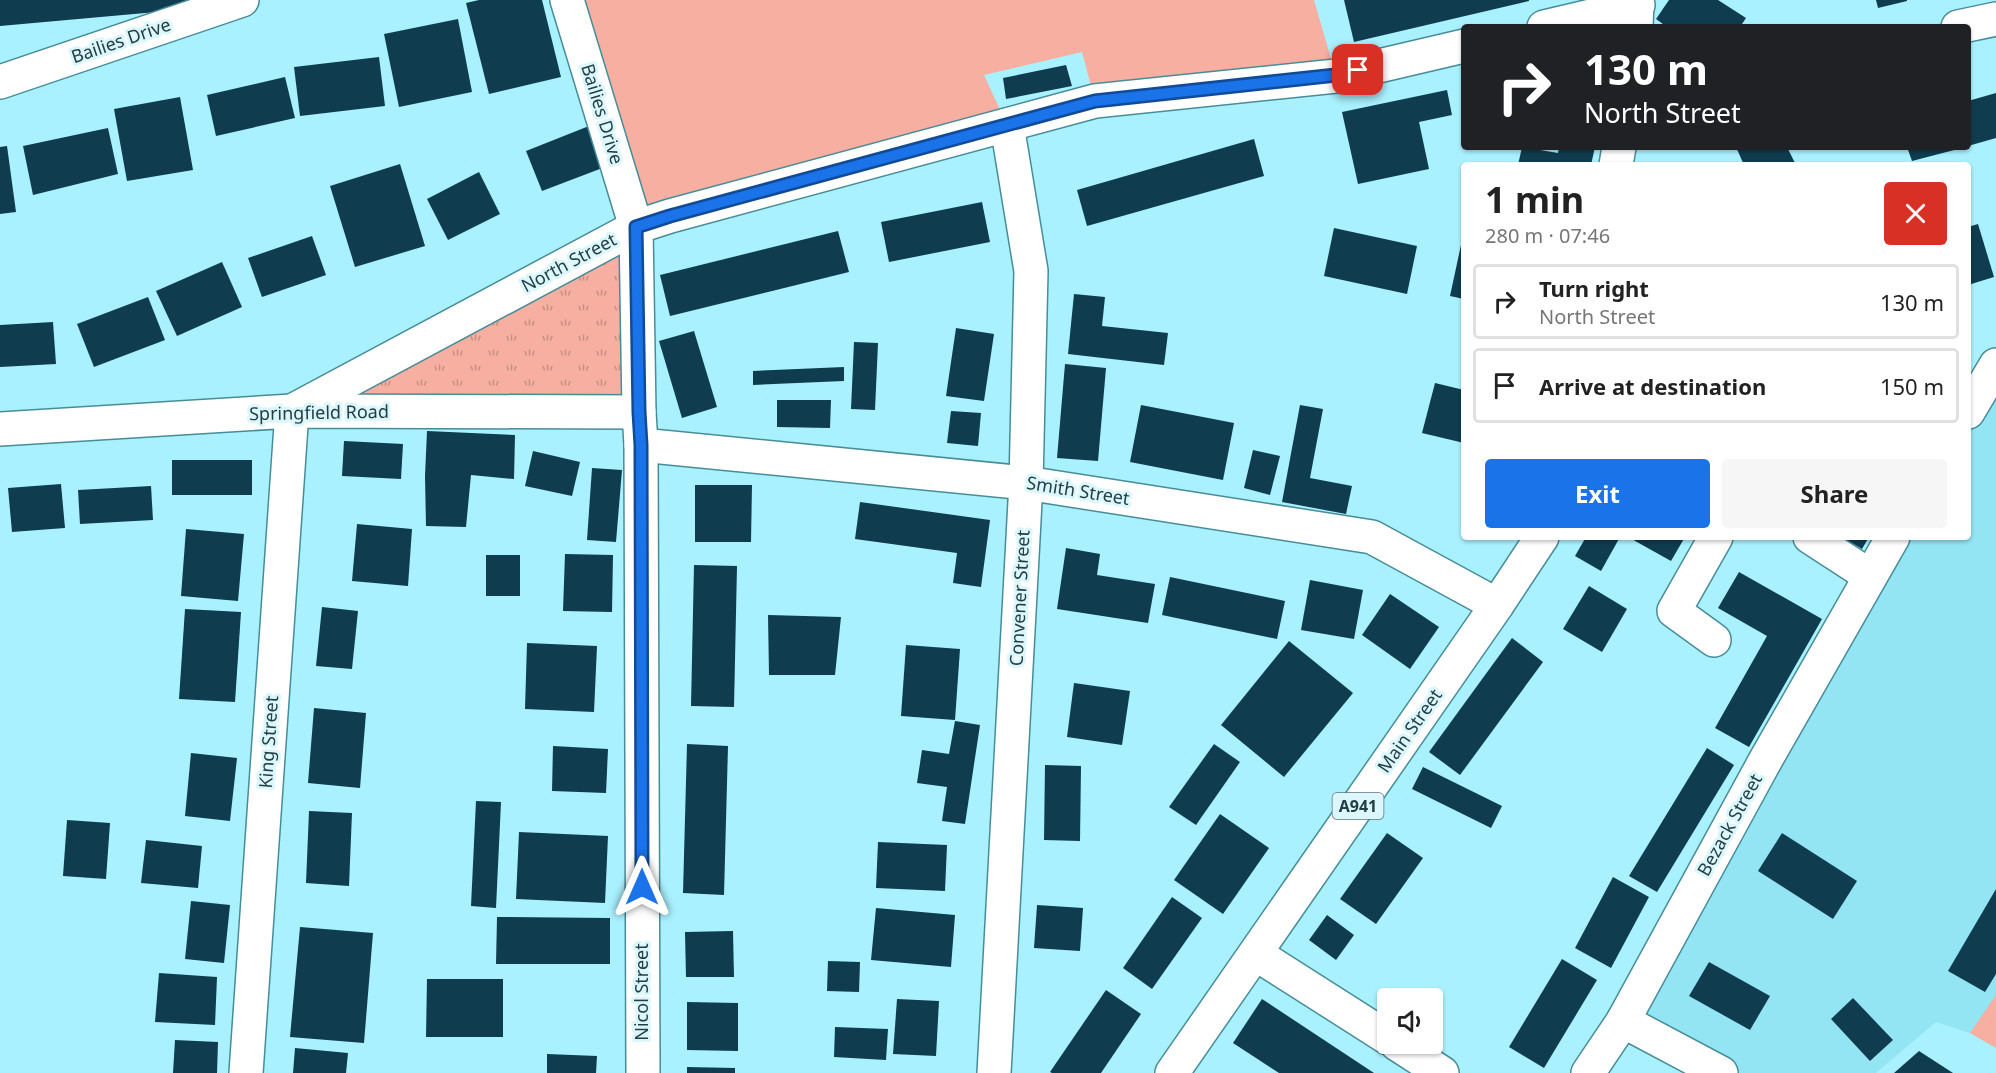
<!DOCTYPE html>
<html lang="en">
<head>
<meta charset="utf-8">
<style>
  body { margin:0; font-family:"Noto Sans",sans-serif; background:#f6f6f6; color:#222; height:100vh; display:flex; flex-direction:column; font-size:22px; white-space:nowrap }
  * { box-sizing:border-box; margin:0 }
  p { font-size:20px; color:#767676 }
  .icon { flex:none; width:33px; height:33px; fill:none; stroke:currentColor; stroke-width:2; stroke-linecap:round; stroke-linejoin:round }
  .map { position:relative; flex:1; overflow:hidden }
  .details { position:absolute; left:1461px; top:162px; width:510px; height:378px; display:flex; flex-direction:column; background:#fff; border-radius:6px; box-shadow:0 2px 4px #0004 }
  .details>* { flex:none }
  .banner { position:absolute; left:1461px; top:24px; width:510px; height:126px; border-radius:6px; box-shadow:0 2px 4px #0004; background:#202124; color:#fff; overflow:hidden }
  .buttons { position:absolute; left:1377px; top:988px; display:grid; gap:12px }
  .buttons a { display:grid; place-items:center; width:66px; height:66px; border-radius:6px; background:#fff; box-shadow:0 2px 4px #0004; font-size:30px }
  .pin { position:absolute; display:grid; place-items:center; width:51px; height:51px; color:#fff; margin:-26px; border-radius:12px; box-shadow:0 3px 9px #0006 }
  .me { position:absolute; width:66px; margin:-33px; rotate:0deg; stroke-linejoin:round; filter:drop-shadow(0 0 4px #0008) }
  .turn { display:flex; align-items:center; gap:21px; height:126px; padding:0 24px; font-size:27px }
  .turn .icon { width:78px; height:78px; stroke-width:2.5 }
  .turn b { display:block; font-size:42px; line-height:51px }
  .round { display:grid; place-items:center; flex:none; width:63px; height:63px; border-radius:6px; background:#f6f6f6 }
  .headline { display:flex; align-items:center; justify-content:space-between; height:102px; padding:0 24px }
  h1 { font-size:36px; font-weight:700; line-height:45px }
  .primary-button { display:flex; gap:12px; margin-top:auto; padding:12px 24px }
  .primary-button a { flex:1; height:69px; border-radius:6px; background:#1a73e8; color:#fff; font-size:24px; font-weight:700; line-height:69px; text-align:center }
  .primary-button a+a { background:#f6f6f6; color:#222 }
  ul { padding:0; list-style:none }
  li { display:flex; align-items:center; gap:18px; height:75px; margin:0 12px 9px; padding:0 12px; border:3px solid #e0e0e0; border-radius:6px }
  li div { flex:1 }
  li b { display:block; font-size:22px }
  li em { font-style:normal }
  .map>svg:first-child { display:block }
  .built { fill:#94e5f4 }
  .grass { fill:url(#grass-tufts) }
  .green { fill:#f6afa1 }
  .building { fill:#0f3c4f }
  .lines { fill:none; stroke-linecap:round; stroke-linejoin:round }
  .street-casing { stroke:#478d99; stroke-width:36 }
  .primary-casing { stroke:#478d99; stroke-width:36 }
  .street { stroke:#fff; stroke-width:33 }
  .primary { stroke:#fff; stroke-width:33 }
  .route-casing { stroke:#114b97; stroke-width:15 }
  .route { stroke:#1a73e8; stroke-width:10 }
  .labels { text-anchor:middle; stroke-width:6; stroke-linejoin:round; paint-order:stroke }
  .shield { fill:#dcf7fc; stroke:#5a767c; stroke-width:1.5 }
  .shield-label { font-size:16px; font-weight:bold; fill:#223f45 }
  .street-label { font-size:18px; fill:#223f45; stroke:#dcf7fc }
</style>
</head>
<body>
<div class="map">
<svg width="1996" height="1073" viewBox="0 0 1996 1073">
  <defs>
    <pattern id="grass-tufts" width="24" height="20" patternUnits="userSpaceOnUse" patternTransform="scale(1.5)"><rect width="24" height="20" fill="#f6afa1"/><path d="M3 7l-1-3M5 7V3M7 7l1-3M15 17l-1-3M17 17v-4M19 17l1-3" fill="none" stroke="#c79085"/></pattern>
  </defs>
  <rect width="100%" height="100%" fill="#aaf1ff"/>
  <polygon class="built" points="1996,365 1996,1048 1970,1033 1936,1022 1876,1073 1721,1073 1623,1021 1893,537 1968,537 1968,412"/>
  <polygon class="grass" points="636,227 639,412 292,411"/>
  <g class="green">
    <polygon points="567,0 1314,0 1336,76 1095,101 1082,52 984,75 1007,125 636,227"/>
    <polygon points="1996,995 1996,1048 1970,1033"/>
  </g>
  <g class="building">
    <polygon points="0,0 189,0 190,9 0,26"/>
    <polygon points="479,0 542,0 561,77 489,94 466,3"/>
    <polygon points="1344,0 1529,0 1529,1 1354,42"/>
    <polygon points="1669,0 1718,0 1746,18 1740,27 1667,27 1656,19"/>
    <polygon points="1876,0 1907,0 1907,1 1878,8"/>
    <polygon points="458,19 472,92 399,107 384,34"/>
    <polygon points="379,57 385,106 300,116 294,67"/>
    <polygon points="1066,65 1072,86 1006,99 1003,78"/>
    <polygon points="285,77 295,118 216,136 207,95"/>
    <polygon points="1447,90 1452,115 1419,122 1429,169 1358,184 1342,112"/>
    <polygon points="1996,93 1996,138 1968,146 1968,101"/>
    <polygon points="180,97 193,170 127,181 114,109"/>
    <polygon points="589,126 605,167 542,191 526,151"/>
    <polygon points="108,128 118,174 33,195 23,146"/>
    <polygon points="1254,139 1264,176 1087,226 1077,190"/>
    <polygon points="7,146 16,212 0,214 0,147"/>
    <polygon points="1522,147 1558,153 1559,147 1595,147 1591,165 1518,165"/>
    <polygon points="1736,147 1787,147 1796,165 1744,165"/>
    <polygon points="1907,147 1962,147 1962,148 1912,161"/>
    <polygon points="400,164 425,246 355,267 330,186"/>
    <polygon points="479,172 500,214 448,240 427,199"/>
    <polygon points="982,202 990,242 889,262 881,222"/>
    <polygon points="1978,224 1994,277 1968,285 1968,227"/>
    <polygon points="1334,228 1417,246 1407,294 1324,276"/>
    <polygon points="838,231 849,272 670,316 660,275"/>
    <polygon points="312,236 326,275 262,297 248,258"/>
    <polygon points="1461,245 1464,246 1464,299 1450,296"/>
    <polygon points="222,262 242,307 177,336 156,291"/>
    <polygon points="1074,294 1105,297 1102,326 1168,333 1164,365 1068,354"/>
    <polygon points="148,297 165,340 94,367 77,324"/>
    <polygon points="53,322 56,364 0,367 0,325"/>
    <polygon points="956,328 994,334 984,401 946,396"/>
    <polygon points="694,331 717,407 682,418 659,341"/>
    <polygon points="854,342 878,343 875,410 851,409"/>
    <polygon points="1065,364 1106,368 1098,461 1057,458"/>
    <polygon points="844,367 844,381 753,385 753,371"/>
    <polygon points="1435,383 1464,390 1464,443 1422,433"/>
    <polygon points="777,400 831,400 830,428 777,427"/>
    <polygon points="1141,405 1234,423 1223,480 1130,462"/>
    <polygon points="1300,405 1323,409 1310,478 1352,486 1346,514 1282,502"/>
    <polygon points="951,411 981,413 978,446 947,443"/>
    <polygon points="427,431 515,435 514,479 471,475 466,527 426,526 425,476"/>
    <polygon points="344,441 403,444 401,479 342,476"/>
    <polygon points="1253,450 1280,456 1270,495 1244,488"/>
    <polygon points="533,451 580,462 572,496 525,486"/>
    <rect x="172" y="460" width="80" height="35"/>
    <polygon points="592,468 622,470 616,542 587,540"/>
    <polygon points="61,484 65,528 12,532 8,488"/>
    <polygon points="695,485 752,485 751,542 695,542"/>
    <polygon points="151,486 153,520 80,524 78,490"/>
    <polygon points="860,502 990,520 981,587 953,583 957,553 855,539"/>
    <polygon points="357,524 412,529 408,586 352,581"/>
    <polygon points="186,529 244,534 238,601 181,596"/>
    <polygon points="1586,537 1620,537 1601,571 1575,556"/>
    <polygon points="1628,537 1685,537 1671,561"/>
    <polygon points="1842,537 1869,537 1862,549"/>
    <polygon points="1066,548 1100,554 1097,575 1155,584 1148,623 1057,609"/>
    <polygon points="565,554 613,555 612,612 563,611"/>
    <rect x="486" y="555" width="34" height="41"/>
    <polygon points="694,565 737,566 734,707 691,706"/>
    <polygon points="1739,572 1822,619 1749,747 1715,728 1767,636 1718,608"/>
    <polygon points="1170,577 1285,601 1277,639 1162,615"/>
    <polygon points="1310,580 1363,590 1354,639 1301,630"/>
    <polygon points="1589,586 1627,609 1602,652 1563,629"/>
    <polygon points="1390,594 1439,627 1410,669 1362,635"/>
    <polygon points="322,607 358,611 352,669 316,666"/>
    <polygon points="185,609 241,612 235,702 179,699"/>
    <polygon points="768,615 841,617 835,675 769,675"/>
    <polygon points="1512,638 1543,662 1460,775 1429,752"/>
    <polygon points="1289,641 1353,693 1284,777 1221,725"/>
    <polygon points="527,643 597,646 594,712 525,709"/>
    <polygon points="906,645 960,649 955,720 901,716"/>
    <polygon points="1074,683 1130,691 1122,745 1067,737"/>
    <polygon points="314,708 366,713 360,788 308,783"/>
    <polygon points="955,721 980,725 965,824 942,821 947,787 917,783 922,750 949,754"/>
    <polygon points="687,744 728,746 724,895 683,893"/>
    <polygon points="1214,744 1240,762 1196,825 1169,807"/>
    <polygon points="553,746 608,749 606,793 552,791"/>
    <polygon points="1707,748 1734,765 1657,892 1629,876"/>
    <polygon points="191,753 237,758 230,821 185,816"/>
    <polygon points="1045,765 1081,766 1080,841 1044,840"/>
    <polygon points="1423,767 1502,806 1491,828 1412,789"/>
    <polygon points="476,801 501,802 496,908 471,906"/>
    <polygon points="309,811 352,813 349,886 306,883"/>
    <polygon points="1220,814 1269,848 1223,914 1174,880"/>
    <polygon points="67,820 110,823 106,879 63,876"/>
    <polygon points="519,832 608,836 605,903 516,899"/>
    <polygon points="1387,833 1423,858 1376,924 1340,899"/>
    <polygon points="1782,833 1857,881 1833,919 1758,871"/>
    <polygon points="146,840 202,846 198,888 141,883"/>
    <polygon points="878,842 947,845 945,891 876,888"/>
    <polygon points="1613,877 1649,897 1611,968 1575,948"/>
    <polygon points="1996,889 1996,974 1985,992 1948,971"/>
    <polygon points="1172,897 1202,918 1152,989 1123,968"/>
    <polygon points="191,901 230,905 224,963 185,959"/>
    <polygon points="1037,905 1083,908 1080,951 1034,948"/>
    <polygon points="876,908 955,915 951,967 871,960"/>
    <polygon points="1327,915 1354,935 1336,960 1309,940"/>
    <polygon points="497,917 610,918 610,964 496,964"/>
    <polygon points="300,927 373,933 364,1043 290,1037"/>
    <polygon points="733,931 734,977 686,977 685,932"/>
    <polygon points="1562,959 1597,980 1544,1068 1509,1047"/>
    <polygon points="828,961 860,962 859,992 827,991"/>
    <polygon points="1709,962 1770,996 1750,1030 1689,996"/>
    <polygon points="159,973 217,977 215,1025 155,1022"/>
    <polygon points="427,979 503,979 503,1037 426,1037"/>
    <polygon points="1106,990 1141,1014 1101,1073 1052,1073 1050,1072"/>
    <polygon points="1853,998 1893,1040 1870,1061 1831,1019"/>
    <polygon points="897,999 939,1001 936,1056 893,1054"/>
    <polygon points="1262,999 1374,1073 1279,1073 1233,1043"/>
    <polygon points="687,1002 738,1003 738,1051 687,1050"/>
    <polygon points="835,1027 888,1029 886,1060 834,1057"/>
    <polygon points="175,1040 218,1042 217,1073 173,1073"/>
    <polygon points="295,1048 348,1053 346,1073 293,1073"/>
    <polygon points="1919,1051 1953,1073 1894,1073"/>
    <polygon points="547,1054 597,1056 596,1073 547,1073"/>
    <polygon points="687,1067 735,1068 735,1073 687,1073"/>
  </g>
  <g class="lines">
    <defs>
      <g id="street">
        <polyline points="567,0 636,227 639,412 641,445 643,1073"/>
        <polyline points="1544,27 1638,5"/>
        <polyline points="1958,27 1996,19"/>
        <polyline points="0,82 242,0"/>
        <polyline points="292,411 636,227 670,216 1095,101 1336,76 1464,46"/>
        <polyline points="1968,412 1996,365"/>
        <polyline points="0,429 292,411 639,412"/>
        <polyline points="641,445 1026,483 1372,537 1497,605"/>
        <polyline points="1810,537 1870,576"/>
        <polyline points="1714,640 1674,611 1716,537"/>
        <polyline points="1256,954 1388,1038"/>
        <polyline points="1623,1021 1721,1073"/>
        <polyline points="1397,1044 1442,1073"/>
        <polyline points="246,1073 292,411"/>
        <polyline points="994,1073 1026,483 1031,271 1007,125"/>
        <polyline points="1588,1073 1623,1021 1765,761 1893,537"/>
      </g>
      <g id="primary">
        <polyline points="1636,27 1637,0"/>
        <polyline points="1616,165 1619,147"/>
        <polyline points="1172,1073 1497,605 1542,537"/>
      </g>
    </defs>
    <use href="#street" class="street-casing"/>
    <use href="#primary" class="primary-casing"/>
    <use href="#street" class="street"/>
    <use href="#primary" class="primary"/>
  </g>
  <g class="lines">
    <defs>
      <polyline id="route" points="642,887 641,445 639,412 636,227 670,216 1095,101 1336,75 1358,70"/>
    </defs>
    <use href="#route" class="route-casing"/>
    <use href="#route" class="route"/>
  </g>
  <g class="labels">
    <rect class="shield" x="1332.5" y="793" width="51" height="26" rx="4.5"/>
    <g class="shield-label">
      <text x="1358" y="812">A941</text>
    </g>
    <g class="street-label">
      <text transform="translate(121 41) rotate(-19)" y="6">Bailies Drive</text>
      <text transform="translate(602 114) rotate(73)" y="6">Bailies Drive</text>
      <text transform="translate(569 263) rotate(-28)" y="6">North Street</text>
      <text transform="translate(319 413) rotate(-1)" y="6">Springfield Road</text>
      <text transform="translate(1078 491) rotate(9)" y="6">Smith Street</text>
      <text transform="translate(1020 598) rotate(-87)" y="6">Convener Street</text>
      <text transform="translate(1410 731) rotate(-55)" y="6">Main Street</text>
      <text transform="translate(269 742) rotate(-86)" y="6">King Street</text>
      <text transform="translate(1730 825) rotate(-61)" y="6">Bezack Street</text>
      <text transform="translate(642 992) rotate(-90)" y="6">Nicol Street</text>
    </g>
  </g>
</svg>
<div class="buttons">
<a><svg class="icon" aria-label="sound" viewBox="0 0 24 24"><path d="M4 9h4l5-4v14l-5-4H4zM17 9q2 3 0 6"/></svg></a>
</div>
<div class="pin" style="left:1358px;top:70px;background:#d93025"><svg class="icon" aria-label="arrive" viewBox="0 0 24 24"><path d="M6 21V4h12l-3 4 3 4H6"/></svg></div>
<svg class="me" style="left:642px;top:887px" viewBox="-20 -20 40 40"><path d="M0-17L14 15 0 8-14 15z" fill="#1a73e8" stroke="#fff" stroke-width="4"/></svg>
<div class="banner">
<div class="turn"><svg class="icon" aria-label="right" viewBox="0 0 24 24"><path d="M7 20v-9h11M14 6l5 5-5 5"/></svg><div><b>130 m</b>North Street</div></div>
</div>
<section class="details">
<div class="headline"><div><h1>1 min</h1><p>280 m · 07:46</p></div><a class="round" style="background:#d93025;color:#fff"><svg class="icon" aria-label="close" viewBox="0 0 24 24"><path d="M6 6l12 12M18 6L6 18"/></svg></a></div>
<ul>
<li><svg class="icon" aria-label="right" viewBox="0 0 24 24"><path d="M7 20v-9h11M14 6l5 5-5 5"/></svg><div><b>Turn right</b><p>North Street</p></div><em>130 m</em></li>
<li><svg class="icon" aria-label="arrive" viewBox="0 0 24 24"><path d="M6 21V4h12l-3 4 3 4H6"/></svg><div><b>Arrive at destination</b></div><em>150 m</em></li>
</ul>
<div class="primary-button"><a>Exit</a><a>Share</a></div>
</section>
</div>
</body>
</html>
